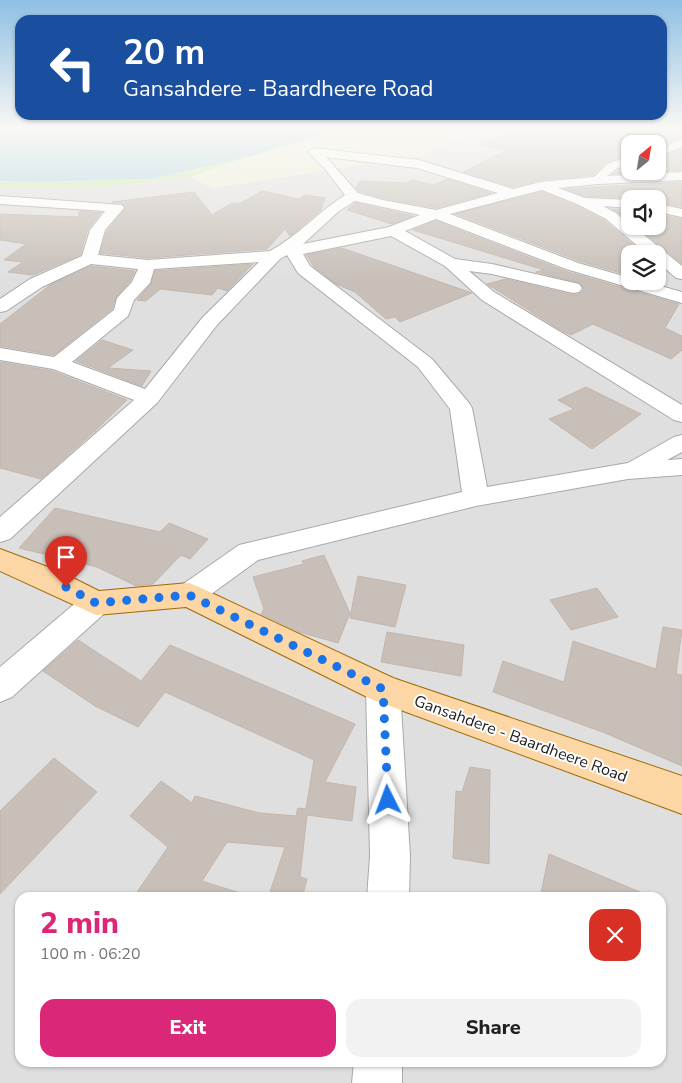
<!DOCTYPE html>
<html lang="en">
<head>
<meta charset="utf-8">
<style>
  body { margin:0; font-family:"Nunito Sans",sans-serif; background:#f2f2f2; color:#202124; height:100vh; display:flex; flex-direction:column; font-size:19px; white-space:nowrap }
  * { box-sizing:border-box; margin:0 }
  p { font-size:16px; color:#757577 }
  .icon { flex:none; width:28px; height:28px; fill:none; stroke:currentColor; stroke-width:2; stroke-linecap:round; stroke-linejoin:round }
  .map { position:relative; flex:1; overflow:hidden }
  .side { position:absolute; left:15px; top:892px; width:651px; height:175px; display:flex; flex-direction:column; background:#fff; border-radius:15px; box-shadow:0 1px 4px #0004 }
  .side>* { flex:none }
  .banner { position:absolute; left:15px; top:15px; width:652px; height:105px; border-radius:15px; box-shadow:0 1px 4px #0004; background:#1a4fa0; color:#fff; overflow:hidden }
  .needle { width:32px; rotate:30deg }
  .tools { position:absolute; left:621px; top:135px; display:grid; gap:10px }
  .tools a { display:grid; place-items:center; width:45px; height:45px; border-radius:10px; background:#fff; box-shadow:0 1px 4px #0004; font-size:25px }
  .pin { position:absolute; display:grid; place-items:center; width:42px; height:42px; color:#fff; margin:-51px -21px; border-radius:50% 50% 50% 0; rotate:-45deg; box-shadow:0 0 5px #0007 }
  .pin .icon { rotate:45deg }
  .me { position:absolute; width:55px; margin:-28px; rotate:357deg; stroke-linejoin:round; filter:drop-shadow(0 0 4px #0008) }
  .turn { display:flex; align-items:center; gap:18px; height:105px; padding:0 25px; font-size:22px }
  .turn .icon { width:65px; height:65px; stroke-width:2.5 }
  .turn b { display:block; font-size:35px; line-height:42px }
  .round { display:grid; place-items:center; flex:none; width:52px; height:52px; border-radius:15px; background:#f2f2f2 }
  .overview { display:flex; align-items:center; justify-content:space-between; height:85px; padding:0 25px }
  h1 { font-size:30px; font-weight:800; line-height:38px; color:#db2777 }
  .cta { display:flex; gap:10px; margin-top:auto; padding:10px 25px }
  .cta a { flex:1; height:58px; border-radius:15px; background:#db2777; color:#fff; font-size:20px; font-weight:800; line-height:58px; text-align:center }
  .cta a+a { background:#f2f2f2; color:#202124 }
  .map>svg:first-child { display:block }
  .residential { fill:#e0dfdf; fill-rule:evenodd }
  .farmland { fill:#eef0d5 }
  .grass { fill:#cdebb0 }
  .water { fill:#aad3df }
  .building { fill:#c7bfb8; stroke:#c4b6ab }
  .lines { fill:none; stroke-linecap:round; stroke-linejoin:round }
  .minor-casing { stroke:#a9a9a9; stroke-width:2 }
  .major-casing { stroke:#a06b00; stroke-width:2 }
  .minor { fill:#fff; fill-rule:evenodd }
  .major { fill:#fcd6a4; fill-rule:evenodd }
  .route { stroke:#1a73e8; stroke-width:9; stroke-dasharray:0 16.2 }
  .labels { text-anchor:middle; stroke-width:4; stroke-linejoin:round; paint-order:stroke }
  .street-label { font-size:16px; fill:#222; stroke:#fff }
</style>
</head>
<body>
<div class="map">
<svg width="682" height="1083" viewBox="0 0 682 1083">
  <rect width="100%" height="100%" fill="#f2efe9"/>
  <path class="residential" d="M476 129H682V1083H0V188H97L190 177 213 188 423 155 461 133ZM630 144H658V171H630ZM630 199H658V226H630ZM630 254H658V281H630ZM20 898H661V1062H20Z"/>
  <polygon class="farmland" points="336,129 472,129 423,155 213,188 190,177 247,157 328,134"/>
  <polygon class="grass" points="247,157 190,177 97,188 0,188 0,181 33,182 150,179"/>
  <polygon class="water" points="0,129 336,129 328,133 247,157 150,179 33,182 0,181"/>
  <g class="building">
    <polygon points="520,129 665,129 682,131 682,138 658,147 658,144 630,144 630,154 606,162 593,175 540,180 513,187 463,172 507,150 480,145"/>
    <polygon points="682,149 682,170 613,174 630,166 630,171 658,171 658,158"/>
    <polygon points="447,179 491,193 436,208 383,198 359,191 356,188 360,181 407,183 412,180 434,185"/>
    <polygon points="682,182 682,207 658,202 658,199 585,196 566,189"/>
    <polygon points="262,191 299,199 305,195 325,198 321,210 290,236 285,229 267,249 148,258 100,253 107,231 126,208 122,203 112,202 194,192 212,215 232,203 239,204"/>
    <polygon points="542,192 576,206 605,221 644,254 630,254 630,274 624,274 579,261 456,214"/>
    <polygon points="355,203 413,216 392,224 347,210"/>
    <polygon points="612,209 630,210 630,223 617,212"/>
    <polygon points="80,211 101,213 88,229 80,255 33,275 8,272 23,262 4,260 26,244 0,240 0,214 78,217"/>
    <polygon points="658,214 682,219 682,264 636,226 658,226"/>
    <polygon points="436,221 565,271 679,304 665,328 682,336 682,350 671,359 593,324 571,335 562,331 487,284 506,279 573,295 579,294 584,289 580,283 536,272 544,270 413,230"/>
    <polygon points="342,248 472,293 400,322 395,317 386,319 355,292 336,284 314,267 306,255"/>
    <polygon points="253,264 227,291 218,288 212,295 160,289 146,301 137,300 151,284 155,271"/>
    <polygon points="91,266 135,271 130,281 116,297 112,309 54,355 0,346 0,324 50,285"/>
    <polygon points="102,340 133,350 108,368 151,371 142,386 76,361"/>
    <polygon points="0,362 52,371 127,400 95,431 41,479 0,468"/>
    <polygon points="586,387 641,414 592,449 549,419 574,409 558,400"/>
    <polygon points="55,508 160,532 169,523 208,539 190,559 181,555 153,584 136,586 97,567 19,548"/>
    <polygon points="324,555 350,613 338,643 299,632 261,614 264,609 253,577 304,564 302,561"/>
    <polygon points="358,576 406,585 395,627 350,618"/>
    <polygon points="597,588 618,617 571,630 550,600"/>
    <polygon points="663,627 682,630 676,674 682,675 682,766 605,733 493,692 503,661 564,682 573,641 656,669"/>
    <polygon points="387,632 464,645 461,676 381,662"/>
    <polygon points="78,640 141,681 170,645 355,724 325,782 356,787 352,821 307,815 300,877 307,879 302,898 268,898 285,847 227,842 202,881 240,893 239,898 133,898 168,847 130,816 161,781 192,803 195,796 259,813 296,816 298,808 306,809 314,760 165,692 138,727 95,706 43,671"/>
    <polygon points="54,758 97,792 0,894 0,811"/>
    <polygon points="470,767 490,770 489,864 453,858 456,791 462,792"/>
    <polygon points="549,854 652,897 651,898 540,898"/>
  </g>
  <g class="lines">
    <defs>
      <g id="minor">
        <polygon points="682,140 682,147 658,156 658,149"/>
        <path d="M314 148 419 160 513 189 540 182 594 177 607 164 630 156V164L616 169 607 176 682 172V180L598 184 558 188 585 198 630 200V208L603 206 616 213 630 226H633L682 266V279L676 278 658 262V254H647L606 219 577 204 542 190 450 214 578 263 630 278V281H643L682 292V303L566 269 436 219 405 231 455 259 492 264 579 284 582 288 579 292 573 293 492 274 469 271 494 292 682 405V422L674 420 482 300 445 266 391 236 303 254 310 266 432 359 469 403 472 408 487 487 628 463 674 437 682 435V452L667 460 682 459V475L628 479 476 506 258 560 199 603 189 607 179 603 174 595 179 587 239 545 462 492 450 409 418 367 298 273 287 255 280 259 217 325 157 403 10 539 0 542V517L134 400 53 369 0 360V348L54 357 114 310 117 298 132 282 138 269 91 264 42 287 6 311 0 312V299L30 279 82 256 90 230 105 211 0 204V196L122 205 124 208 105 230 98 255 148 260 270 251C298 236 318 212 345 195L326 170 308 152ZM326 157 417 168 498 193 436 210 383 200 358 193ZM355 201 420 215 389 227 303 244 339 211ZM259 262 203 317 145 389 72 362 128 316 134 300 150 283 154 269Z"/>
        <polygon points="658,204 682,209 682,217 658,212"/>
        <polygon points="96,591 107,595 111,603 107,611 12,697 0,702 0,667 85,595"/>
        <polygon points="383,674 395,679 400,689 410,856 409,898 367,898 370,856 366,689 371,679"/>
        <polygon points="354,1062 402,1062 402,1083 352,1083"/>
      </g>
      <polygon id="major" points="0,549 61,572 99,591 189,583 199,587 393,678 682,776 682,814 371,699 186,607 96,615 0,571"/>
    </defs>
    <use href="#minor" class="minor-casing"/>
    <use href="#major" class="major-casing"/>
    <use href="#minor" class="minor"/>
    <use href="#major" class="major"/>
  </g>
  <linearGradient id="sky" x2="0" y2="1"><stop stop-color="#8fc0e4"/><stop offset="0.46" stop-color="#f9f8f5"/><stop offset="1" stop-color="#f9f8f5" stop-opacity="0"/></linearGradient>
  <rect width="682" height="280" fill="url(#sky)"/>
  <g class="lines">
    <polyline class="route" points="66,587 96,603 189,595 383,689 388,800"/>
  </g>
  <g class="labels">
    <g class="street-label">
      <text transform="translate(521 738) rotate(20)" y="6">Gansahdere - Baardheere Road</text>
    </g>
  </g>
</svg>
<div class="tools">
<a><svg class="needle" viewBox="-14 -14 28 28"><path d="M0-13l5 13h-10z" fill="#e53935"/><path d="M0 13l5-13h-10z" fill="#757577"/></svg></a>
<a><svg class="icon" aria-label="sound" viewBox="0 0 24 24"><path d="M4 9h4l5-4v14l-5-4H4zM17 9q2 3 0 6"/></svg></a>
<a><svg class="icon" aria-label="layers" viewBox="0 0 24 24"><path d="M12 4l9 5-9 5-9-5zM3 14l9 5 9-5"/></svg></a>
</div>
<div class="pin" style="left:66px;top:587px;background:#d93025"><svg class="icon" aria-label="arrive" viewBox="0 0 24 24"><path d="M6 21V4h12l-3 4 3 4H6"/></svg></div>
<svg class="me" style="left:388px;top:800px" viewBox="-20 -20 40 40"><path d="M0-17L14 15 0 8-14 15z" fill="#1a73e8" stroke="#fff" stroke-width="4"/></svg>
<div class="banner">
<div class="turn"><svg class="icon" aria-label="left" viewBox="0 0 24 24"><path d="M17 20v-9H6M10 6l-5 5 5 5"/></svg><div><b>20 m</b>Gansahdere - Baardheere Road</div></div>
</div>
<section class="side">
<div class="overview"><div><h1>2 min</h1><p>100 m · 06:20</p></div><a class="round" style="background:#d93025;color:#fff"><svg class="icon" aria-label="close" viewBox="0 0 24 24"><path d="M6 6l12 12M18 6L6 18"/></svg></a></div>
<div class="cta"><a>Exit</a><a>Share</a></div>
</section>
</div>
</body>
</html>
